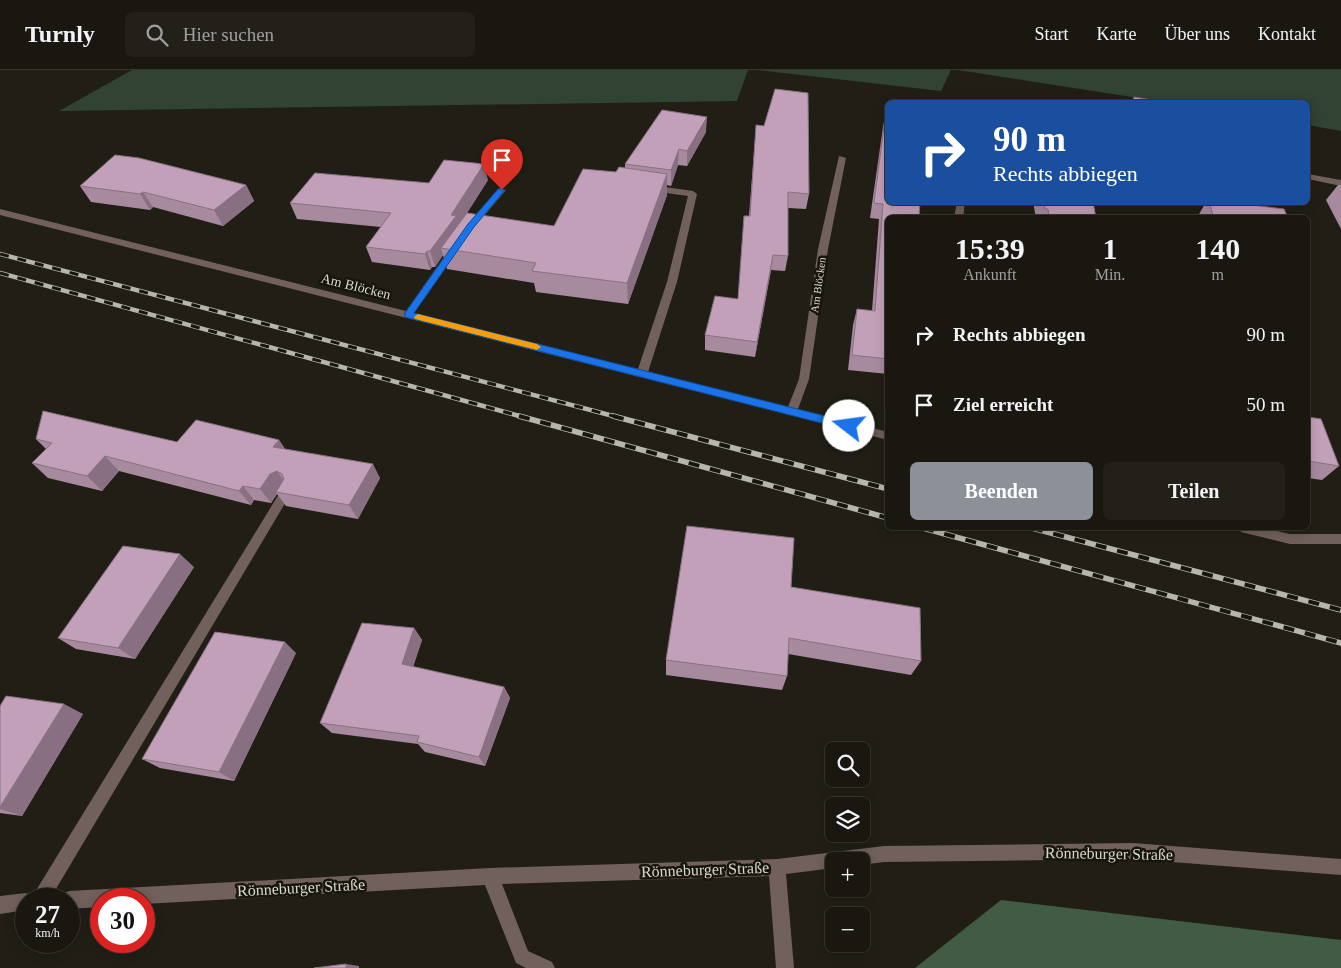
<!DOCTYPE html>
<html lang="de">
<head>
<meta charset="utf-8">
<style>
  body { margin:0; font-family:"Times New Roman",serif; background:#222019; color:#f1f3f6; height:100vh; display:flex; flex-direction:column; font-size:19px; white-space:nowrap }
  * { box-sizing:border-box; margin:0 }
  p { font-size:16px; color:#9f9f9f }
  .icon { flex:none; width:28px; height:28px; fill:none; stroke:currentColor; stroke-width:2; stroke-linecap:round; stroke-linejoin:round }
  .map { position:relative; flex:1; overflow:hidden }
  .sheet { position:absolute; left:885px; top:145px; width:425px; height:315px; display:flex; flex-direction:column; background:#191710; border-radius:8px; box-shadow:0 2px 12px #0003,0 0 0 1px #373630 }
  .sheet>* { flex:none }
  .top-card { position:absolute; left:885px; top:30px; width:425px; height:105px; border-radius:8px; box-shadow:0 2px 12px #0003,0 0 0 1px #373630; background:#1a4fa0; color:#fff; overflow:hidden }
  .fabs { position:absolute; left:825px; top:672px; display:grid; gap:10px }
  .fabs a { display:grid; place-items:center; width:45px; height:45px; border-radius:8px; background:#191710; box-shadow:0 2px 12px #0003,0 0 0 1px #373630; font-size:25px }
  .speed { position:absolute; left:15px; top:818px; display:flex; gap:10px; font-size:25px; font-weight:700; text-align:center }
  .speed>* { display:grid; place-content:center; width:65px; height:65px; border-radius:50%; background:#191710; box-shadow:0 2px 12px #0003,0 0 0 1px #373630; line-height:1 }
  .speed small { font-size:12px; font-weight:400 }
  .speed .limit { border:8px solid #d22; background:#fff; color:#111 }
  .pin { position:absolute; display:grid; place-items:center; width:42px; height:42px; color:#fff; margin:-51px -21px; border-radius:50% 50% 50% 0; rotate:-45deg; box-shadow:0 0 5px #0007 }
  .pin .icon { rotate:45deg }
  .me { position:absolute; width:55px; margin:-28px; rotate:285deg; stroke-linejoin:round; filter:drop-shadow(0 0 4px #0008) }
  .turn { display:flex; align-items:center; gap:18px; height:105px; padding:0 25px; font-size:22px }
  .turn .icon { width:65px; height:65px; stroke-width:2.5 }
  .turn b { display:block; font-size:35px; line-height:42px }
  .eta { display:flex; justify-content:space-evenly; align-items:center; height:85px; text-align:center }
  .eta b { font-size:30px; font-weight:700; line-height:35px }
  .button { display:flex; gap:10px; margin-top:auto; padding:10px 25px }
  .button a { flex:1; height:58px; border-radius:8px; background:#8c9099; color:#fff; font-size:20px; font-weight:700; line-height:58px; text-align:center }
  .button a+a { background:#222019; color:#f1f3f6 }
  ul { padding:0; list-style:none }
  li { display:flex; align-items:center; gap:15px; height:70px; padding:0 25px }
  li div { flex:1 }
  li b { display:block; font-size:19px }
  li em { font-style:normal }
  header { display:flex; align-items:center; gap:30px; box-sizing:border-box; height:70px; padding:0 25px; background:#191710; border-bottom:1px solid #373630 }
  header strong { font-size:24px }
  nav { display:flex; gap:28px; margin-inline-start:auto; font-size:18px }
  .search { width:350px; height:45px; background:#222019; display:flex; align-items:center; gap:12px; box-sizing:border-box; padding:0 18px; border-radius:8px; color:#9f9f9f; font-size:19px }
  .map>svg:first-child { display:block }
  .green { fill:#314332 }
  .forest { fill:#415c42 }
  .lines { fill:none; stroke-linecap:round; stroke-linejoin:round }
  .minor { fill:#71605b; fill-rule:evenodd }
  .rail-far1-casing { stroke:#b7b6ae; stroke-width:4.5 }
  .rail-casing { stroke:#b7b6ae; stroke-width:5.5 }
  .rail-far1 { stroke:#17150c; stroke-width:3; stroke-dasharray:9; stroke-linecap:butt }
  .rail { stroke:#17150c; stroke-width:4; stroke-dasharray:11; stroke-linecap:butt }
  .wall { fill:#a88a9f }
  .shaded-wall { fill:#887082 }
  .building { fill:#c3a0b9; stroke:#887082 }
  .route { fill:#1a73e8; stroke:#114b97 }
  .slow { fill:#f59e0b }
  .labels { text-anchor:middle; stroke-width:5; stroke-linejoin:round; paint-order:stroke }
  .far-street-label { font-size:11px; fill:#d8d7d0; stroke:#17150c }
  .street-label { font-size:14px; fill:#d8d7d0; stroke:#17150c }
  .near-street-label { font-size:16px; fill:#d8d7d0; stroke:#17150c }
</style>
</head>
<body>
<header>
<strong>Turnly</strong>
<div class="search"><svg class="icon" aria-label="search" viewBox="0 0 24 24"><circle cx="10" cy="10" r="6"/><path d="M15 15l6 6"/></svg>Hier suchen</div>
<nav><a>Start</a><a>Karte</a><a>Über uns</a><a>Kontakt</a></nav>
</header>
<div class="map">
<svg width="1341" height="898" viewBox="0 0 1341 898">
  <rect width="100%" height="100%" fill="#211f15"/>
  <g class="green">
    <polygon points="132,0 748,0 737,31 59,41"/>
    <polygon points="757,0 951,0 941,21"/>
    <polygon points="958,0 1341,0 1341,61 1308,55 1308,32 1164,32"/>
  </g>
  <polygon class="forest" points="1001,830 1341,870 1341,898 915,898"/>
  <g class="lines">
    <g class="minor">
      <polygon points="839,86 846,88 828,179 809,309 798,339 888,362 888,370 0,145 0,139 406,241 451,177 454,176 459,179 414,243 638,299 667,212 688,126 651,121 647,118 651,115 693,121 697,124 677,212 648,302 788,337 799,309 818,179"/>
      <polygon points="1308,104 1341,110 1341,116 1308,109"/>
      <polygon points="499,118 506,120 473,159 467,159 467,155"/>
      <polygon points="957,132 965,132 963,148 954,148"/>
      <polygon points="286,417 290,419 292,422 290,425 50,829 26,829 26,840 0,844 0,826 26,823 32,827 282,419"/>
      <polygon points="1239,458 1264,458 1290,464 1341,464 1341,474 1290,474 1245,463 1241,462"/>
      <polygon points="1133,773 1341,789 1341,805 1133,789 884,792 861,795 861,791 834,791 834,798 786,804 794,898 776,898 769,806 502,814 528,881 552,892 555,898 526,898 516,893 485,815 144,834 144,829 101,829 101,837 69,839 69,829 61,829 63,824 69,821 490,798 777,789 884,776"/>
    </g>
    <defs>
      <g id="rail-far1">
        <polyline points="0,184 617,347"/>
        <polyline points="0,203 523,347"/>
      </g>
      <g id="rail">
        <polyline points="519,346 888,448"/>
        <polyline points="613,346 888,419"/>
        <polyline points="923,458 1341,573"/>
        <polyline points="1032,458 1341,540"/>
      </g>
    </defs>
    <use href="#rail-far1" class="rail-far1-casing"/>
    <use href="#rail" class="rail-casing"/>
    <use href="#rail-far1" class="rail-far1"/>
    <use href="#rail" class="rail"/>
  </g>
  <g class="wall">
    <polygon points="886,41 888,148 888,304 848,300 853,255 857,239 872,241 879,149 870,148 883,57"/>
    <polygon points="706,62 687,96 678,95 671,116 667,115 667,125 628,234 536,222 534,213 447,199 443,185 435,197 432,197 430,200 372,192 366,177 381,157 297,149 290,133 429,113 488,110 467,143 554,156 616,102 625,98 625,94"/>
    <polygon points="755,70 809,124 806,139 788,138 788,186 785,201 771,200 755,287 705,280 705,265 738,229 749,146"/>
    <polygon points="246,115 254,131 223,156 153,137 150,140 91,132 80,116"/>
    <polygon points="1338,115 1341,115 1341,159 1326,130"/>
    <polygon points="1033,132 1093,132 1096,148 1036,148"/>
    <polygon points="1149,132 1180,132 1178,136"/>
    <polygon points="1206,132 1227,132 1288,148 1198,148 1198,146"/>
    <polygon points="1308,347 1339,396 1322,410 1308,408"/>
    <polygon points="36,369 177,372 279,370 285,379 380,408 358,449 286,436 277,424 271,433 254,430 251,435 119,401 102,421 48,408 32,393 46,379"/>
    <polygon points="194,497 135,589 76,579 58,568"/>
    <polygon points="791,517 921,591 911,605 788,584 787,606 782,620 666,605 666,590"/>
    <polygon points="414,558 422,570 413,597 504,617 510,628 485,696 425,682 418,674 332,663 320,653"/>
    <polygon points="296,583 234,711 160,698 142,689"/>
    <polygon points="0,636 83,644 22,746 0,743"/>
  </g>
  <g class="shaded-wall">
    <polygon points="707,47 706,62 687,96 687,81"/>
    <polygon points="679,79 678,95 671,116 671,100"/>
    <polygon points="484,94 488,110 458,157 441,178 443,185 435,197 430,181 451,145"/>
    <polygon points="667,104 667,125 628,234 627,213"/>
    <polygon points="246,115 254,131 223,156 214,140"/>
    <polygon points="143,122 153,137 150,140 140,124"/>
    <polygon points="427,181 432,197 430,200 425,184"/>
    <polygon points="773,185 771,200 755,287 757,272"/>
    <polygon points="279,370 289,385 273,377"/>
    <polygon points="105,386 119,401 102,421 87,406"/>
    <polygon points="373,394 380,408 358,449 349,435"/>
    <polygon points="277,401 287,415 276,422 277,424 271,433 260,419 270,404"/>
    <polygon points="243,416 254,430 251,435 239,421"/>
    <polygon points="180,484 194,497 135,589 118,578"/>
    <polygon points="414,558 422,570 410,605 402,594"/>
    <polygon points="285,572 296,583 234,711 219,702"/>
    <polygon points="504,617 510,628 485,696 479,687"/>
    <polygon points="64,634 83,644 22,746 0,739 0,737"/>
    <polygon points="346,894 359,896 359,898 346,898"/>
  </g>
  <g class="building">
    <polygon points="775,19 808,23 809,124 788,122 788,186 773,185 757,272 705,265 715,226 738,229 744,146 750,146 756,55 764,56"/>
    <polygon points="1134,27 1163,32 1133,32"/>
    <polygon points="662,40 707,47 687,81 679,79 671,100 625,94"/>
    <polygon points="886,41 888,42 888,132 920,132 919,148 888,148 888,289 852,285 857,239 875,241 883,134 874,133"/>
    <polygon points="115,85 139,88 246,115 214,140 143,122 140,124 80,116"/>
    <polygon points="444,90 484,94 451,145 456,146 430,181 427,181 425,184 366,177 391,143 290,133 315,103 429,113"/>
    <polygon points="619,97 667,104 627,213 532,201 536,193 441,178 467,143 554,156 583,99 616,102"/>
    <polygon points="1044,132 1093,132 1096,148 1049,148 1048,139 1045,139"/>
    <polygon points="1209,132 1227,132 1284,139 1288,148 1214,148"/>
    <polygon points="43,341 177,372 196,350 279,370 273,377 373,394 349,435 276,422 284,409 282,404 277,401 270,404 260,419 243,416 239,421 105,386 87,406 32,393 52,373 36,369"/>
    <polygon points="1308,347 1321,349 1339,396 1308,391"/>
    <polygon points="687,456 794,468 791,517 920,538 921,591 789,568 787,606 666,590"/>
    <polygon points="123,476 180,484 118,578 58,568"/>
    <polygon points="362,553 414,558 402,594 504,617 479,687 417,672 419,666 320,653"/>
    <polygon points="215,562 285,572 219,702 142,689"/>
    <polygon points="6,626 64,634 0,737 0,636"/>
    <polygon points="346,894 346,898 314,898"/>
  </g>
  <polygon class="route" points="499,118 505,120 474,157 414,243 849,352 853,353 854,356 853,359 849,360 405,247 405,243 468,154"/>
  <polygon class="slow" points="418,244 537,274 541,277 537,280 415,249 414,247"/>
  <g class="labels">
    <g class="far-street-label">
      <text transform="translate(818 215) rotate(-82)" y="4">Am Blöcken</text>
    </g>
    <g class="street-label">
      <text transform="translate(356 216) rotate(14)" y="5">Am Blöcken</text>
    </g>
    <g class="near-street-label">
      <text transform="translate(1109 783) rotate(1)" y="6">Rönneburger Straße</text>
      <text transform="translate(705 799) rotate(-2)" y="6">Rönneburger Straße</text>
      <text transform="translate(301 817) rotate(-3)" y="6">Rönneburger Straße</text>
    </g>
  </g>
</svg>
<div class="fabs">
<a><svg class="icon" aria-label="search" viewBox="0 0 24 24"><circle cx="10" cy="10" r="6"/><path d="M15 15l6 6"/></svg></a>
<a><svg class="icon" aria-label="layers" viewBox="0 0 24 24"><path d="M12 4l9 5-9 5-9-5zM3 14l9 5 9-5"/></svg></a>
<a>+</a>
<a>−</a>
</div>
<div class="speed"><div>27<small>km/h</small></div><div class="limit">30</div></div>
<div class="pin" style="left:502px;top:120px;background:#d93025"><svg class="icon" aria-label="arrive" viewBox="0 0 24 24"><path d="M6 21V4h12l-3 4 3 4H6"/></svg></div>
<svg class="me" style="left:849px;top:356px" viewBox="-20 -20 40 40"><circle r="19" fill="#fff"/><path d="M0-13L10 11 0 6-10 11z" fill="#1a73e8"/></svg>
<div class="top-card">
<div class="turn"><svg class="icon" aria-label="right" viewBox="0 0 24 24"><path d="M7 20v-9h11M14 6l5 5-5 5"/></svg><div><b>90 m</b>Rechts abbiegen</div></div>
</div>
<section class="sheet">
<div class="eta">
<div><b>15:39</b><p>Ankunft</p></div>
<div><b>1</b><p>Min.</p></div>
<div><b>140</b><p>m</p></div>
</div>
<ul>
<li><svg class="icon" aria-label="right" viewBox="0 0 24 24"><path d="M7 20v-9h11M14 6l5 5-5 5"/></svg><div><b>Rechts abbiegen</b></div><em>90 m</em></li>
<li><svg class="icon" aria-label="arrive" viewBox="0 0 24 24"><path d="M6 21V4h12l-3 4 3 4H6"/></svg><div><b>Ziel erreicht</b></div><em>50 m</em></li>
</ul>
<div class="button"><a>Beenden</a><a>Teilen</a></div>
</section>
</div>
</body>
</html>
